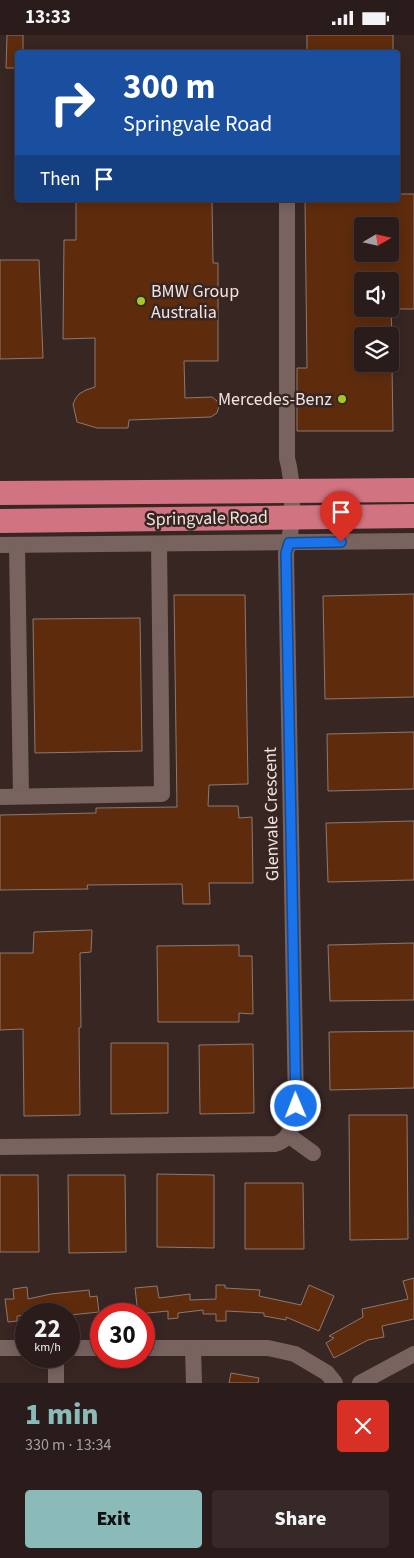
<!DOCTYPE html>
<html lang="en">
<head>
<meta charset="utf-8">
<style>
  body { margin:0; font-family:"Source Sans 3",sans-serif; background:#362927; color:#f1f3f6; height:100vh; display:flex; flex-direction:column; font-size:19px; white-space:nowrap }
  * { box-sizing:border-box; margin:0 }
  p { font-size:16px; color:#a5a1a2 }
  .icon { flex:none; width:28px; height:28px; fill:none; stroke:currentColor; stroke-width:2; stroke-linecap:round; stroke-linejoin:round }
  .map { position:relative; height:1348px; overflow:hidden }
  .panel { display:flex; flex-direction:column; background:#2a1c1a; flex:1 }
  .panel>* { flex:none }
  .guide { position:absolute; left:15px; top:15px; width:385px; height:152px; border-radius:5px; box-shadow:0 2px 12px #0003,0 0 0 1px #463a39; background:#1a4fa0; color:#fff; overflow:hidden }
  .needle { width:32px; rotate:81deg }
  .controls { position:absolute; left:354px; top:182px; display:grid; gap:10px }
  .controls a { display:grid; place-items:center; width:45px; height:45px; border-radius:5px; background:#2a1c1a; box-shadow:0 2px 12px #0003,0 0 0 1px #463a39; font-size:25px }
  .speed { position:absolute; left:15px; top:1268px; display:flex; gap:10px; font-size:25px; font-weight:700; text-align:center }
  .speed>* { display:grid; place-content:center; width:65px; height:65px; border-radius:50%; background:#2a1c1a; box-shadow:0 2px 12px #0003,0 0 0 1px #463a39; line-height:1 }
  .speed small { font-size:12px; font-weight:400 }
  .speed .limit { border:8px solid #d22; background:#fff; color:#111 }
  .pin { position:absolute; display:grid; place-items:center; width:42px; height:42px; color:#fff; margin:-51px -21px; border-radius:50% 50% 50% 0; rotate:-45deg; box-shadow:0 0 5px #0007 }
  .pin .icon { rotate:45deg }
  .me { position:absolute; width:55px; margin:-28px; rotate:359deg; stroke-linejoin:round; filter:drop-shadow(0 0 4px #0008) }
  .turn { display:flex; align-items:center; gap:18px; height:105px; padding:0 25px; font-size:22px }
  .turn .icon { width:65px; height:65px; stroke-width:2.5 }
  .turn b { display:block; font-size:35px; line-height:42px }
  .then { display:flex; align-items:center; height:48px; padding:0 25px; background:#0003; gap:10px; font-size:19px }
  .round { display:grid; place-items:center; flex:none; width:52px; height:52px; border-radius:5px; background:#362927 }
  .summary { display:flex; align-items:center; justify-content:space-between; height:85px; padding:0 25px }
  h1 { font-size:30px; font-weight:800; line-height:38px; color:#8bbbb9 }
  .action { display:flex; gap:10px; margin-top:auto; padding:10px 25px }
  .action a { flex:1; height:58px; border-radius:5px; background:#8bbbb9; color:#111; font-size:20px; font-weight:800; line-height:58px; text-align:center }
  .action a+a { background:#362927; color:#f1f3f6 }
  .status { display:flex; justify-content:space-between; align-items:center; height:35px; padding:0 25px; background:#2a1c1a; direction:ltr }
  .status svg { height:14px; fill:currentColor }
  .map>svg:first-child { display:block }
  .building { fill:#5e2c0d; stroke:#8c796f; fill-rule:evenodd }
  .lines { fill:none; stroke-linecap:round; stroke-linejoin:round }
  .minor { stroke:#78635f; stroke-width:16 }
  .highway { stroke:#d17381; stroke-width:24 }
  .route-casing { stroke:#114b97; stroke-width:12 }
  .route { stroke:#1a73e8; stroke-width:9 }
  .poi-dot { fill:#a4c825; stroke:#382623; stroke-width:2 }
  .labels { text-anchor:middle; stroke-width:5; stroke-linejoin:round; paint-order:stroke }
  .poi-label { font-size:18px; fill:#f0e4e1; stroke:#382623; text-anchor:start }
  .street-label { font-size:18px; fill:#f0e4e1; stroke:#382623 }
</style>
</head>
<body>
<div class="status"><b>13:33</b><svg viewBox="0 0 49 12"><path d="M0 12V9h3v3zM5 12V6h3v6zM10 12V3h3v9zM15 12V0h3v12zM26 1h20v11H26zM47 4h2v5h-2z"/></svg></div>
<div class="map">
<svg width="414" height="1348" viewBox="0 0 414 1348">
  <rect width="100%" height="100%" fill="#382623"/>
  <g class="building">
    <polygon points="7,0 23,0 23,18 18,18 18,33 6,33"/>
    <rect x="307" y="0" width="86" height="18"/>
    <path d="M398 159H414V274H391L392 301H362V332L392 331 393 396H297V333H307L305 165H398ZM362 191H390V219H362ZM362 246H390V274H362Z"/>
    <polygon points="76,165 212,165 213,228 218,228 218,326 184,326 185,363 212,362 217,366 219,371 217,378 211,382 129,385 128,393 97,393 77,387 73,369 76,363 79,359 86,355 95,352 95,303 63,304 64,205 76,205"/>
    <polygon points="0,225 39,225 43,323 0,324"/>
    <polygon points="414,559 414,662 325,664 323,561"/>
    <polygon points="174,560 245,560 248,749 209,750 208,771 238,771 239,783 252,782 253,848 209,848 210,869 183,869 182,849 87,850 88,854 0,855 0,780 96,778 96,773 177,772"/>
    <polygon points="140,583 142,716 35,718 33,584"/>
    <polygon points="414,697 414,754 328,756 327,699"/>
    <polygon points="414,786 414,845 328,847 326,788"/>
    <polygon points="92,895 91,917 80,918 81,992 79,993 80,1080 24,1081 23,994 0,995 0,918 33,918 34,897"/>
    <polygon points="414,908 414,965 330,966 328,910"/>
    <polygon points="239,910 239,921 252,921 253,979 239,978 239,987 158,987 157,911"/>
    <polygon points="414,996 414,1053 330,1055 329,997"/>
    <polygon points="111,1008 168,1008 168,1078 111,1079"/>
    <polygon points="253,1009 254,1078 200,1079 199,1010"/>
    <polygon points="349,1080 407,1080 408,1204 350,1205"/>
    <polygon points="157,1139 214,1140 214,1213 157,1212"/>
    <polygon points="0,1140 38,1140 39,1217 0,1217"/>
    <polygon points="68,1140 125,1140 126,1217 69,1218"/>
    <polygon points="245,1148 303,1148 304,1214 245,1214"/>
    <polygon points="414,1243 414,1284 382,1291 384,1302 368,1305 334,1323 326,1308 334,1303 329,1301 363,1282 362,1274 408,1264 403,1246"/>
    <polygon points="216,1250 225,1250 225,1253 260,1255 259,1261 301,1270 309,1250 334,1261 319,1296 286,1282 286,1285 264,1281 264,1278 226,1276 226,1286 216,1286 216,1279 203,1279 203,1275 178,1278 178,1283 168,1284 168,1276 138,1279 135,1253 157,1251 159,1263 190,1259 190,1265 216,1264"/>
    <polygon points="27,1252 28,1264 51,1259 89,1255 90,1262 97,1261 99,1277 70,1280 70,1279 26,1279 26,1280 17,1281 17,1286 8,1287 5,1264 14,1264 13,1254"/>
    <polygon points="231,1338 259,1343 258,1348 229,1348"/>
  </g>
  <g class="lines">
    <g class="minor">
      <polyline points="0,510 414,506"/>
      <polyline points="17,510 21,761"/>
      <polyline points="0,762 162,759 159,509"/>
      <polyline points="288,1100 313,1118"/>
      <path d="M0 1112 275 1109C292 1105 295 1085 296 1071L286 518C294 492 294 449 287 423V165"/>
      <polyline points="0,1313 26,1313"/>
      <polyline points="69,1313 101,1313"/>
      <polyline points="144,1313 268,1313 295,1319 327,1338 335,1348"/>
      <polyline points="193,1314 194,1348"/>
      <polyline points="56,1321 56,1348"/>
      <polyline points="360,1348 414,1319"/>
    </g>
    <g class="highway">
      <polyline points="0,458 414,455"/>
      <polyline points="0,486 414,481"/>
    </g>
  </g>
  <g class="lines">
    <defs>
      <polyline id="route" points="296,1071 286,518 289,508 341,507"/>
    </defs>
    <use href="#route" class="route-casing"/>
    <use href="#route" class="route"/>
  </g>
  <g class="poi-dot">
    <circle cx="141" cy="266" r="5"/>
    <circle cx="342" cy="364" r="5"/>
  </g>
  <g class="labels">
    <g class="poi-label">
      <text x="151" y="262">BMW Group<tspan x="151" dy="21">Australia</tspan></text>
      <text x="332" y="370" text-anchor="end">Mercedes-Benz</text>
    </g>
    <g class="street-label">
      <text transform="translate(207 483) rotate(-1)" y="6">Springvale Road</text>
      <text transform="translate(271 779) rotate(-91)" y="6">Glenvale Crescent</text>
    </g>
  </g>
</svg>
<div class="controls">
<a><svg class="needle" viewBox="-14 -14 28 28"><path d="M0-13l5 13h-10z" fill="#e53935"/><path d="M0 13l5-13h-10z" fill="#a5a1a2"/></svg></a>
<a><svg class="icon" aria-label="sound" viewBox="0 0 24 24"><path d="M4 9h4l5-4v14l-5-4H4zM17 9q2 3 0 6"/></svg></a>
<a><svg class="icon" aria-label="layers" viewBox="0 0 24 24"><path d="M12 4l9 5-9 5-9-5zM3 14l9 5 9-5"/></svg></a>
</div>
<div class="speed"><div>22<small>km/h</small></div><div class="limit">30</div></div>
<div class="pin" style="left:341px;top:507px;background:#d93025"><svg class="icon" aria-label="arrive" viewBox="0 0 24 24"><path d="M6 21V4h12l-3 4 3 4H6"/></svg></div>
<svg class="me" style="left:296px;top:1071px" viewBox="-20 -20 40 40"><circle r="17" fill="#1a73e8" stroke="#fff" stroke-width="3"/><path d="M0-11L8 9 0 5-8 9z" fill="#fff"/></svg>
<div class="guide">
<div class="turn"><svg class="icon" aria-label="right" viewBox="0 0 24 24"><path d="M7 20v-9h11M14 6l5 5-5 5"/></svg><div><b>300 m</b>Springvale Road</div></div>
<div class="then">Then<svg class="icon" aria-label="arrive" viewBox="0 0 24 24"><path d="M6 21V4h12l-3 4 3 4H6"/></svg></div>
</div>
</div>
<section class="panel">
<div class="summary"><div><h1>1 min</h1><p>330 m · 13:34</p></div><a class="round" style="background:#d93025;color:#fff"><svg class="icon" aria-label="close" viewBox="0 0 24 24"><path d="M6 6l12 12M18 6L6 18"/></svg></a></div>
<div class="action"><a>Exit</a><a>Share</a></div>
</section>
</body>
</html>
